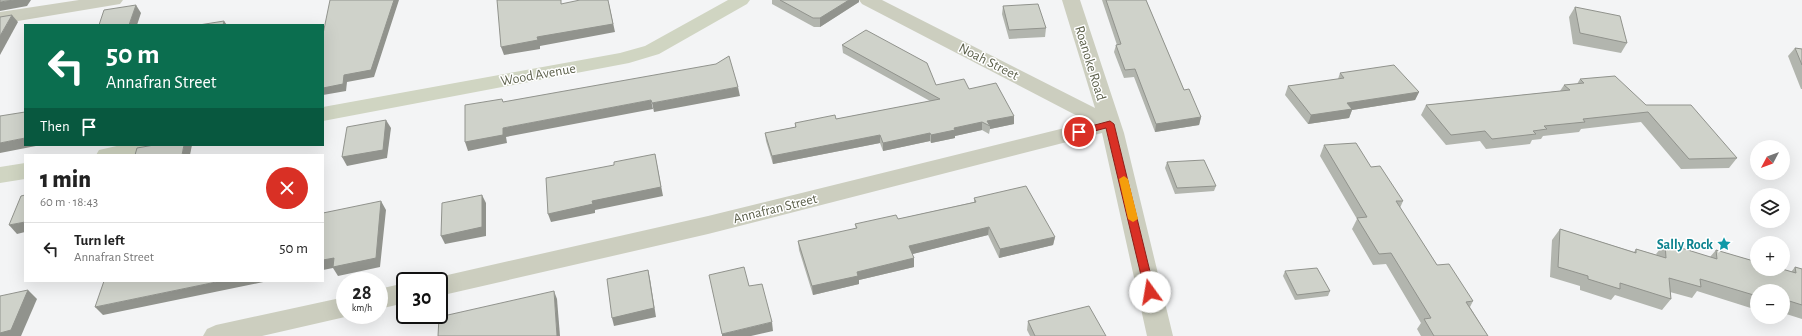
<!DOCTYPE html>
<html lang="en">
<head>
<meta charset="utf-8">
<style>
  body { margin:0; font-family:"Alegreya Sans",sans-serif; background:#f6f6f6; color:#222; height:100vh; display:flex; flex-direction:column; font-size:15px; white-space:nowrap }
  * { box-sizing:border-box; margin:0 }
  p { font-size:13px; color:#767676 }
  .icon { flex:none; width:22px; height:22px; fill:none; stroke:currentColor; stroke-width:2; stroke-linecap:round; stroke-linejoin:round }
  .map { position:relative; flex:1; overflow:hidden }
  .side { position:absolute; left:24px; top:154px; width:300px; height:128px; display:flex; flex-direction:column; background:#fff; border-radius:0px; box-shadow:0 4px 16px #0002 }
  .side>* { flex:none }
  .hud { position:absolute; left:24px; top:24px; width:300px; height:122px; border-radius:0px; box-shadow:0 4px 16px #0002; background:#0b6e4f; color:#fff; overflow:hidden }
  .needle { width:26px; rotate:229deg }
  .fabs { position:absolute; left:1750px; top:140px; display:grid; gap:8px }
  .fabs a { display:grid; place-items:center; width:40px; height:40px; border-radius:50%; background:#fff; box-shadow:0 4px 16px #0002; font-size:20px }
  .speed { position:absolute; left:336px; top:272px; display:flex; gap:8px; font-size:20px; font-weight:700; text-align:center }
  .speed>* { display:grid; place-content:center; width:52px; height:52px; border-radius:50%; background:#fff; box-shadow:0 4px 16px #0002; line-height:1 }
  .speed small { font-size:10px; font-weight:400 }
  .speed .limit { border:2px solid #111; border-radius:6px; background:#fff; color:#111 }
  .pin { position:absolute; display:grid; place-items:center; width:34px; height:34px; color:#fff; margin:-17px; border:2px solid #fff; border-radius:50%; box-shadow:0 1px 4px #0007 }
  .me { position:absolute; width:44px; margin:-22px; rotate:347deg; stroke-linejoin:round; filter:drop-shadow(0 0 3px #0008) }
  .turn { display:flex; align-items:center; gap:14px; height:84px; padding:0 16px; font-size:18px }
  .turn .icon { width:52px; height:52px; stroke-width:2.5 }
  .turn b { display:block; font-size:28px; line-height:34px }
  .then { display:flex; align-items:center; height:38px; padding:0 16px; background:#0003; gap:8px; font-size:15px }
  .round { display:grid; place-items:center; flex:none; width:42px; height:42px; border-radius:21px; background:#f6f6f6 }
  .summary { display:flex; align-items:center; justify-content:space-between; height:68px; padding:0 16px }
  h1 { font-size:24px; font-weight:800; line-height:30px }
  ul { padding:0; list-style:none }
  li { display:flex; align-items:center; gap:12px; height:52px; padding:0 16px; border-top:1px solid #e0e0e0 }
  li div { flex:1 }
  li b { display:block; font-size:15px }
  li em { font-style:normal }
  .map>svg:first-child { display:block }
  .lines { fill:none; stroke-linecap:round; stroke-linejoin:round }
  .street { fill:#cccebf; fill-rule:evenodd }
  .secondary { fill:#d0d5c2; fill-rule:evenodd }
  .wall { fill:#b2b5ae }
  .shaded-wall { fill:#91938d }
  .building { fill:#cfd2ca; stroke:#91938d }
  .route { fill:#d93025; stroke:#8d1f18 }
  .slow { fill:#f59e0b }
  .labels { text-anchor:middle; stroke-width:3; stroke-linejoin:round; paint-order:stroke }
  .street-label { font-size:14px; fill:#5c604b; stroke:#fff }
  .culture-label { font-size:14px; font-weight:bold; fill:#0d838f; stroke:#fff; text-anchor:end }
</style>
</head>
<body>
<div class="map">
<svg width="1802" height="336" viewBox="0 0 1802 336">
  <rect width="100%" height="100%" fill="#f3f4f5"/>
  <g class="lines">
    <g class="street">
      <polygon points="79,0 123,0 120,4 0,24 0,12"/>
      <polygon points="859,0 882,0 1095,108 1062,0 1080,0 1124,133 1173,336 1147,336 1102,133 708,234 439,296 439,281 429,281 430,279 708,216 1089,122 862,4"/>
      <polygon points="405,283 405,303 379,309 379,289"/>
      <polygon points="345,297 345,315 351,315 345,317 262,336 203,336 207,329 216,325"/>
    </g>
    <g class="secondary">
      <polygon points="728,0 750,0 747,4 659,54 629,63 323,121 323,107 620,53 645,46"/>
      <polygon points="121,145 171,145 168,150 146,155 96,155 99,150"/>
      <polygon points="25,163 25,179 0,183 0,167"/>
    </g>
  </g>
  <g class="wall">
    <polygon points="772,0 859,0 859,2 820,27 814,27 772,4"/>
    <polygon points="1102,0 1146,0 1184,90 1201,117 1199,125 1155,132 1134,77 1124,78 1114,52 1116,45 1117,45"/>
    <polygon points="1003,6 1046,28 1045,37 1009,39 1002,14"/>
    <polygon points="1575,7 1627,43 1621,53 1573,44 1569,17"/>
    <polygon points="842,45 936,85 969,89 1014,116 1014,124 990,129 989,134 982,130 955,136 955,138 931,143 930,141 883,151 880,143 773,164 766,141 765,133 795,127 795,123 836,119 930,101 843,53"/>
    <polygon points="1795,48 1802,49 1802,89 1801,89 1788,56"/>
    <polygon points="1340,73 1419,92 1415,100 1352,110 1349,118 1308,124 1285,95 1288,86 1338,79"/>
    <polygon points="1580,79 1646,105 1737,158 1729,168 1681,169 1641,122 1581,129 1579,132 1543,136 1541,139 1532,140 1530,144 1486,149 1480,141 1446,145 1421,115 1426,105 1560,91 1564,85 1577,84"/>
    <polygon points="1324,145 1371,167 1403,201 1400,208 1437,265 1473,301 1470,307 1488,336 1421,336 1417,329 1421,323 1386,264 1373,265 1352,229 1357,219 1320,156"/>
    <polygon points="1167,162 1216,186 1214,191 1175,194 1165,168"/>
    <polygon points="974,198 1055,237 1053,245 999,258 988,235 912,254 914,258 914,267 859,280 859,284 813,295 799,250 798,241 856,229 855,224 898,219 974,202"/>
    <polygon points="1560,229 1634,252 1636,249 1657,255 1656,254 1665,243 1710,257 1716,250 1791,272 1795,267 1802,269 1802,319 1783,313 1783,291 1757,291 1757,310 1697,291 1692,298 1670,292 1671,299 1662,310 1615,295 1611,300 1580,290 1580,286 1550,277 1552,240"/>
    <polygon points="1285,271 1330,291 1328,296 1295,300 1283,276"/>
    <polygon points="1028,321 1106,336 1030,336 1027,330"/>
  </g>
  <g class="shaded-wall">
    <polygon points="14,0 31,0 27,6 0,11 0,2"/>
    <polygon points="394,0 399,0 374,77 347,82 346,91 323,95 323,88 344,75"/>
    <polygon points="849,0 859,0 859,2 820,27 820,18"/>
    <polygon points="609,4 615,32 540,46 540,49 504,55 501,47 537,37"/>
    <polygon points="136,5 141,13 137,25 129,25"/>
    <polygon points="12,15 18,22 0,55 0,36"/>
    <polygon points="224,21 227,25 223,25"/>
    <polygon points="738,87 740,96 654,112 652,103"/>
    <polygon points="1419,92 1415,100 1352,110 1349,118 1308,124 1311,115 1347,103"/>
    <polygon points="651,100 653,109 506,137 507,143 468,151 465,142 503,128"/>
    <polygon points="1014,116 1014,124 990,129 990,126 987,121"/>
    <polygon points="1201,117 1199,125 1155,132 1156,124"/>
    <polygon points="386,120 391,128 387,158 347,166 342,157"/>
    <polygon points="982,122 982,130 955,136 955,138 931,143 931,135 954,128"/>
    <polygon points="930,133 930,141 883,151 883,143"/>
    <polygon points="880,135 880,143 773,164 772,156"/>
    <polygon points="25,138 25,145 41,145 0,153 0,143"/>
    <polygon points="184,145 192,145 190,155 182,155"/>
    <polygon points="655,154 663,196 595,210 595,213 551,222 548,214 592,201"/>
    <polygon points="482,195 486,203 486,236 445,244 441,236"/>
    <polygon points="381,201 386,210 380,267 338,276 333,268 323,270 323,260"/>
    <polygon points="25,222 25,232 17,234 9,225"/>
    <polygon points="989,227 988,235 909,255 909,246"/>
    <polygon points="1055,237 1053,245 999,258 1000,249"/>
    <polygon points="914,258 914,267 859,280 859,284 813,295 812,286 857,272"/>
    <polygon points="648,270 650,279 656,317 614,326 612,318"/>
    <polygon points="221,281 268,281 103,315 95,307"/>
    <polygon points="28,290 37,299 21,336 0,336 0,333"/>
    <polygon points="554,291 557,299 560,336 557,336"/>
    <polygon points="772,322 773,331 751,336 722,336 722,334"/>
  </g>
  <g class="building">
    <polygon points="0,0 14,0 0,2"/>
    <polygon points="330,0 394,0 371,70 344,75 343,84 323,88 323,34"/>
    <polygon points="497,0 561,0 561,4 580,0 608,0 613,24 537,37 538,40 501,47"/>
    <polygon points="780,0 849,0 820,18 813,18"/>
    <polygon points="1106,0 1146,0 1184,90 1189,89 1201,117 1156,124 1135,69 1125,70 1116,45 1121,44"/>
    <polygon points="1038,4 1046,28 1009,30 1003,6"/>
    <polygon points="136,5 129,25 99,25 104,10"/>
    <polygon points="1575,7 1620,16 1627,43 1580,33"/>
    <polygon points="12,15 0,36 0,17"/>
    <polygon points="224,21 223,25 199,25"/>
    <polygon points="866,30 927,63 936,85 964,79 969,89 996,83 1014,116 987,121 990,126 982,122 954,128 955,130 931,135 930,133 883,143 880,135 772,156 765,133 796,127 795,123 835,115 836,119 940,99 842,45"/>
    <polygon points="1795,48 1802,49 1802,65"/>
    <polygon points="729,56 738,87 652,103 651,100 503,128 503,135 465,142 465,105 502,99 503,102 716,64"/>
    <polygon points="1394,65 1419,92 1347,103 1352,109 1311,115 1288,86 1344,78 1340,73"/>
    <polygon points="1615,76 1646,105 1691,105 1737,158 1689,159 1648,112 1583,119 1585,122 1544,126 1547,129 1533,131 1536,134 1492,139 1485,131 1451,135 1426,105 1570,90 1564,85 1584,83 1580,79"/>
    <polygon points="25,112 25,138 0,143 0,116"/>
    <polygon points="386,120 383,150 342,157 347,127"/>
    <polygon points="1356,143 1371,167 1380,166 1403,201 1396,201 1437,265 1449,264 1473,301 1466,302 1488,336 1434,336 1424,319 1431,318 1391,253 1379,254 1357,218 1367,217 1324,145"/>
    <polygon points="154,145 184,145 182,155 135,155 137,148"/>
    <polygon points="655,154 661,187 592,201 593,204 548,214 546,178 614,165 614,162"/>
    <polygon points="1204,160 1216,186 1177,188 1167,162"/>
    <polygon points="1026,186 1055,237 1000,249 989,227 909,246 914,258 857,272 858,276 812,286 798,241 857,228 855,224 896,215 898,219 976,202 974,198"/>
    <polygon points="25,195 25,222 9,225 21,196"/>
    <polygon points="482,195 482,227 441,236 442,203"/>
    <polygon points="381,201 376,258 333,267 334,258 323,260 323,213"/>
    <polygon points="1560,229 1636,253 1636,249 1666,258 1665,243 1717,259 1716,250 1757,262 1757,269 1782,269 1796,273 1795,267 1802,269 1802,305 1783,299 1783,291 1757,291 1757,296 1700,279 1701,287 1669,278 1671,299 1620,283 1620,289 1588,279 1588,276 1558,267"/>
    <polygon points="744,267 749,286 762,284 772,322 722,334 709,275"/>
    <polygon points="1317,268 1330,291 1297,295 1285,271"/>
    <polygon points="648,270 654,308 612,318 607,279"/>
    <polygon points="104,281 221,281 95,307"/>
    <polygon points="28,290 11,330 0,333 0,296"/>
    <polygon points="554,291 557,336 438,336 439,317"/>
    <polygon points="1089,306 1106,336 1035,336 1028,321"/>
  </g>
  <polygon class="route" points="1110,121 1114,124 1155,292 1150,297 1145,292 1106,128 1079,135 1075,132 1076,130"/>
  <polygon class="slow" points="1124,176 1128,179 1138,219 1133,222 1128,219 1119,179"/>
  <defs>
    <symbol id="sight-bare" viewBox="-9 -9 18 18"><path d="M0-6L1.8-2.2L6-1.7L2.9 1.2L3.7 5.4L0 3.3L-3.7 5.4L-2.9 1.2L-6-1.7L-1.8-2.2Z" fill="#0f9aa8" stroke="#fff" stroke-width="2.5" paint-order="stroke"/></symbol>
  </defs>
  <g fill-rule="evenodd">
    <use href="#sight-bare" x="1714" y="234" width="20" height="20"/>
  </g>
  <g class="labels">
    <g class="street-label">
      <text transform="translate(989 61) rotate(27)" y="5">Noah Street</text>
      <text transform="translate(1091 63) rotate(73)" y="5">Roanoke Road</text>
      <text transform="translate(538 74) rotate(-10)" y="5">Wood Avenue</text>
      <text transform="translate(775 208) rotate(-14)" y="5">Annafran Street</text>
    </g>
    <g class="culture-label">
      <text x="1713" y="249">Sally Rock</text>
    </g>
  </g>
</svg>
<div class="fabs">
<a><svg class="needle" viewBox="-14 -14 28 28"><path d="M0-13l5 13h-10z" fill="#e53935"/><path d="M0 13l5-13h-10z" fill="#767676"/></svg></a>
<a><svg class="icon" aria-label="layers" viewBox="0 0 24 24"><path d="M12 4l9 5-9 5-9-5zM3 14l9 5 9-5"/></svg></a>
<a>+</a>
<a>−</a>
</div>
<div class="speed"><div>28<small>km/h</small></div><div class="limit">30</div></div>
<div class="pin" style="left:1079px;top:132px;background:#d93025"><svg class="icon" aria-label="arrive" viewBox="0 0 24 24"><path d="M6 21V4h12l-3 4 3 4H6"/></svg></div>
<svg class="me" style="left:1150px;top:292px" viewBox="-20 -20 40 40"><circle r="19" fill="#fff"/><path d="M0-13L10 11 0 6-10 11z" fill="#d93025"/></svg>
<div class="hud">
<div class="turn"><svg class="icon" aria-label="left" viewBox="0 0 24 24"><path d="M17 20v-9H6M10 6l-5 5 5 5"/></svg><div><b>50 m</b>Annafran Street</div></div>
<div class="then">Then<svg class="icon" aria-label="arrive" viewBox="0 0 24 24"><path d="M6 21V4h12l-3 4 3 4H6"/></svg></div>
</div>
<section class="side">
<div class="summary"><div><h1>1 min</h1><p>60 m · 18:43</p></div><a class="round" style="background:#d93025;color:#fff"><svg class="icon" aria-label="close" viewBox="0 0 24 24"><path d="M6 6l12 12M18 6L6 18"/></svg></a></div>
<ul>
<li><svg class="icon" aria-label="left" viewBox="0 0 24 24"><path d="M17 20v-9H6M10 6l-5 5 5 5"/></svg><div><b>Turn left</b><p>Annafran Street</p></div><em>50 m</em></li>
</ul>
</section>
</div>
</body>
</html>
